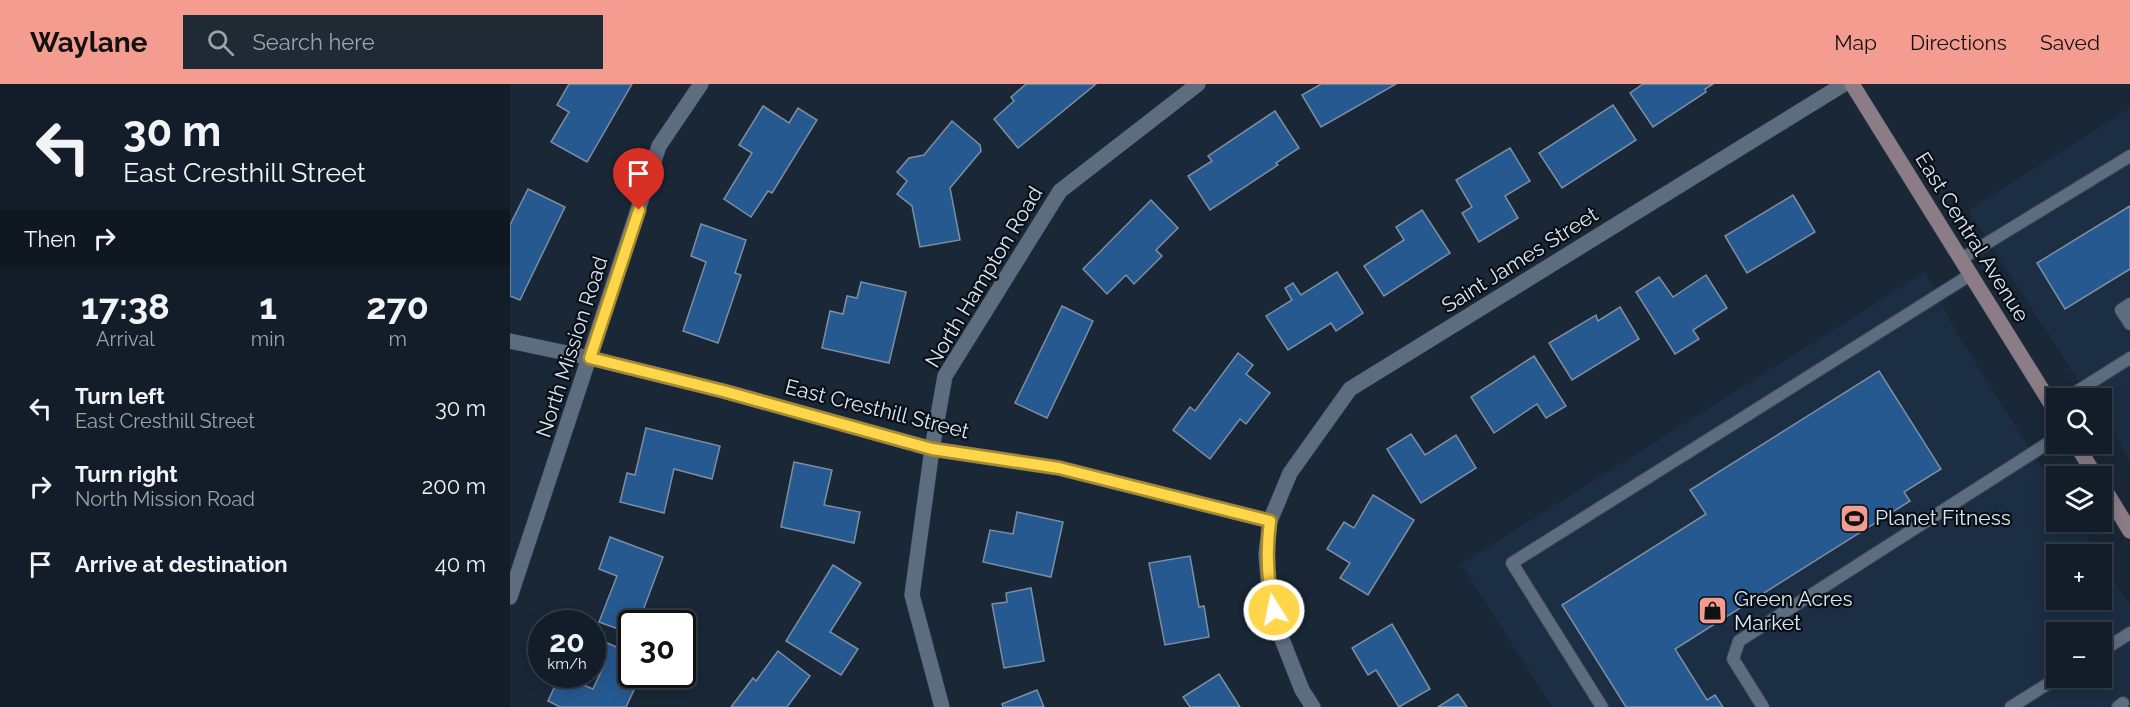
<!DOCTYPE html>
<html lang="en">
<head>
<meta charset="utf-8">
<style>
  body { margin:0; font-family:Raleway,sans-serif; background:#202a35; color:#f1f3f6; height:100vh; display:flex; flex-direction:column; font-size:22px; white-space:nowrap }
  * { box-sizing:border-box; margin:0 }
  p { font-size:20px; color:#9da2a8 }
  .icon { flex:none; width:33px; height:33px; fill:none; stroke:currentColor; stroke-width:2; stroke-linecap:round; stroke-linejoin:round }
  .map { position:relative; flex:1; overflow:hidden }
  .side { display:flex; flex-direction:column; background:#131d29; width:510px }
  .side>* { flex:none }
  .banner { background:#131d29; color:#f1f3f6; overflow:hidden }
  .buttons { position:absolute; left:1536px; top:304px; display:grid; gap:12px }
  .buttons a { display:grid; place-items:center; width:66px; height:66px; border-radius:0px; background:#131d29; box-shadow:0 3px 15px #0003,0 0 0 2px #323b46; font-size:30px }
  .speed { position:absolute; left:18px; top:526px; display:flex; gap:12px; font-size:30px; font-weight:700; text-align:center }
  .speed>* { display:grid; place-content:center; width:78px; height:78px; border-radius:50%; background:#131d29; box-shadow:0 3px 15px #0003,0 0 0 2px #323b46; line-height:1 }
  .speed small { font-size:15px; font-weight:400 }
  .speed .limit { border:3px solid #111; border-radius:9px; background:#fff; color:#111 }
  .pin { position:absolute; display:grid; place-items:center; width:51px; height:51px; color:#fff; margin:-62px -26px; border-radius:50% 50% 50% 0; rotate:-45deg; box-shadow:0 0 6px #0007 }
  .pin .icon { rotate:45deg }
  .me { position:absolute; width:66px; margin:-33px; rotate:350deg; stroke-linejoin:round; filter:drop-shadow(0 0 4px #0008) }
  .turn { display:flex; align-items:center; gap:21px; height:126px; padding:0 24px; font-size:27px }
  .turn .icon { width:78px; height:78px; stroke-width:2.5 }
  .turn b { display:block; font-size:42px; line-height:51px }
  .then { display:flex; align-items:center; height:57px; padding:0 24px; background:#0003; gap:12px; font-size:22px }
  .eta { display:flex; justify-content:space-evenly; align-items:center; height:102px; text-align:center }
  .eta b { font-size:36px; font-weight:700; line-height:42px }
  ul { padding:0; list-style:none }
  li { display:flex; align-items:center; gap:18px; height:78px; padding:0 24px }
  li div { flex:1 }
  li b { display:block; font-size:22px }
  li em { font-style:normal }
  header { display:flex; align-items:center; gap:36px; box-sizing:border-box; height:84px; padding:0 30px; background:#f59c91; color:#111 }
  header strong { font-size:28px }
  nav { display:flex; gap:33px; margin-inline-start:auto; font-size:21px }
  .search { width:420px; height:54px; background:#202a35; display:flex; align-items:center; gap:15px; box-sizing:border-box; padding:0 21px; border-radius:0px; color:#9da2a8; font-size:22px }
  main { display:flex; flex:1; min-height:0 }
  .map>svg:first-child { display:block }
  .built { fill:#1c2e44; fill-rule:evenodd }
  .building { fill:#265990; stroke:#7d8ea2; stroke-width:1.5 }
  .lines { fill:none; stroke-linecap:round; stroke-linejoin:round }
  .service-casing { stroke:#384250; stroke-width:14 }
  .minor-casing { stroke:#384250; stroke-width:16 }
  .secondary-casing { stroke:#384250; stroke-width:16 }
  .service { stroke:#5d6d80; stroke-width:12 }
  .minor { stroke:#5d6d80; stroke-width:15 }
  .secondary { stroke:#8b7c86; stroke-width:15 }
  .route-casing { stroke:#a68a30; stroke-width:15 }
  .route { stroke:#ffd54a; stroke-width:10 }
  .labels { text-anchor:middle; stroke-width:4.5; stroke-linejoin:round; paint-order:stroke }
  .street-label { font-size:21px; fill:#dce5f0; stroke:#090f16 }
  .poi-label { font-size:21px; fill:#dce5f0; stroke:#090f16; text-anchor:start }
</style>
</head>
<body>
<header>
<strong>Waylane</strong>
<div class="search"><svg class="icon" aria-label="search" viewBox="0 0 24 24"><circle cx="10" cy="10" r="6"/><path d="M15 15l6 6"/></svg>Search here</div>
<nav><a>Map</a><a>Directions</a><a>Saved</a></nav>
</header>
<main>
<section class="side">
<div class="banner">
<div class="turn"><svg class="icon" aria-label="left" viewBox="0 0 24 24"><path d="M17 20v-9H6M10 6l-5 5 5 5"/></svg><div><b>30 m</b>East Cresthill Street</div></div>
<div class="then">Then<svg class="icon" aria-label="right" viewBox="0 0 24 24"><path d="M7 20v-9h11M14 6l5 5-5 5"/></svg></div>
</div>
<div class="eta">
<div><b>17:38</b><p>Arrival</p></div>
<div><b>1</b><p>min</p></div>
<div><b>270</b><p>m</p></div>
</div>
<ul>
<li><svg class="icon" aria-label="left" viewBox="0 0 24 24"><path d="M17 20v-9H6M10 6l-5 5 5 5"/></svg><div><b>Turn left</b><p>East Cresthill Street</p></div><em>30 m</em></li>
<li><svg class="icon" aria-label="right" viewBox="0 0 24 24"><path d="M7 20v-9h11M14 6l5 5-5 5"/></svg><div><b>Turn right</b><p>North Mission Road</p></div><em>200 m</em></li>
<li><svg class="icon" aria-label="arrive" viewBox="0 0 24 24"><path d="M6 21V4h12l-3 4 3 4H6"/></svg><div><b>Arrive at destination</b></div><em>40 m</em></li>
</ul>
</section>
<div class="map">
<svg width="1620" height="623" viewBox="0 0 1620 623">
  <rect width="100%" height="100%" fill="#192737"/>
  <g class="built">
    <polygon points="1620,24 1620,376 1592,332 1592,315 1580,315 1458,126"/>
    <path d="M1415 188 1453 259 1546 406V438H1567L1588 471H1546V516H1592V477L1620 521V623H1042L951 480ZM1546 549H1592V594H1546Z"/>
  </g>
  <g class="building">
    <polygon points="59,0 122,0 77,78 41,58 59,28 47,21"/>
    <polygon points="516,0 586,0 508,64 484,35 504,17 501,13"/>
    <polygon points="811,0 886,0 811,43 792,11"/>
    <polygon points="1133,0 1203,0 1195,5 1196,8 1143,43 1120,9"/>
    <polygon points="1103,21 1126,56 1052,104 1029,69"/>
    <polygon points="253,22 279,39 288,24 307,36 262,109 258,107 241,133 214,115 242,69 229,61"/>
    <polygon points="765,27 789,64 766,79 768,81 700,126 678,92 702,77 698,72"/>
    <polygon points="442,37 470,61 471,67 440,104 450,156 410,163 402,122 387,110 397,97 387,88 399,74 414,71"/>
    <polygon points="1000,64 1020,97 995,112 1008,134 969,158 952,129 962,123 946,96"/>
    <polygon points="18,105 55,123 10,216 0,212 0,141"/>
    <polygon points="1283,111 1305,148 1237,189 1215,152"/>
    <polygon points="641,116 668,144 646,166 652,172 624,200 616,191 597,210 573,185"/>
    <polygon points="1620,122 1620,185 1555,225 1527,179"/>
    <polygon points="912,126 940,169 874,212 854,182 894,156 886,143"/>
    <polygon points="191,140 236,156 225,189 231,191 208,259 173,247 196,178 181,172"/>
    <polygon points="827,188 853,229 826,247 821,239 778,266 756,232 782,216 775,204 783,199 791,211"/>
    <polygon points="1196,191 1217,224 1183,246 1189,255 1165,270 1126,208 1149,193 1163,213"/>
    <polygon points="351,198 396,208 379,279 312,264 320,227 333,230 337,212 347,214"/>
    <polygon points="552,222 583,237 537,334 505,319"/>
    <polygon points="1110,223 1129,255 1062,296 1039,259 1086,231 1088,237"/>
    <polygon points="728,269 743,281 736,290 760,309 736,340 730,335 700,375 663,346 680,323 685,327"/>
    <polygon points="1024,272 1056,322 1036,334 1027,320 984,349 961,313"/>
    <polygon points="1369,287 1431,385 1394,408 1400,417 1165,565 1197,616 1205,611 1213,623 1116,623 1052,521 1196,430 1180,406"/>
    <polygon points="136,344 210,362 202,395 164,385 154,429 110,418 117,389 125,391"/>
    <polygon points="901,350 915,371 946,351 966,384 911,419 877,365"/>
    <polygon points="284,378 322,386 314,421 350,428 344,459 271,443"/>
    <polygon points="863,411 904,436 858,511 830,494 840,479 817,465 834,438 844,444"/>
    <polygon points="507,428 553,438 541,493 473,478 480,446 503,450"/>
    <polygon points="100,453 153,473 128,540 122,540 122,550 89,538 107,492 89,485"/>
    <polygon points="680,472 689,523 694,522 699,553 655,561 639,479"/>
    <polygon points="323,481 351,499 320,548 348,565 331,591 276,557"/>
    <polygon points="521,504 534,577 494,584 482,520 497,518 496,509"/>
    <polygon points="882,540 920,605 889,623 866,586 858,591 842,564"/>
    <polygon points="93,557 122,570 122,591 131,591 116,623 50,623 38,617 50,591 83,605 95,579 85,574"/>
    <polygon points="268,567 300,592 277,623 221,623 243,594 246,597"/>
    <polygon points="709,590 730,623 680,623 673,613"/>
    <polygon points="527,606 534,623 493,623 492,620"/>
    <polygon points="948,610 957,623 928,623"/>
  </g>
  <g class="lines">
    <defs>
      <g id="service">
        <polyline points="1451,175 1620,72"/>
        <polyline points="1620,220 1611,226 1620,240"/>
        <polyline points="1555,315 1620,274"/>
        <polyline points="1592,567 1620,549"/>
        <polyline points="1092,623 1002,479 1460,191"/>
        <polyline points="1253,623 1223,575 1229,557 1546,354"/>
        <polyline points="1501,623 1547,594"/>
        <polyline points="1608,623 1613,619"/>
      </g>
      <g id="minor">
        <polyline points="0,257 80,274 213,307 422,365 549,384 760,437"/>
        <polyline points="0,513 149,62 191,0"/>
        <polyline points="432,623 402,511 422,365 435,292 550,107 688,0"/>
        <polyline points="803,623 792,606 768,545 759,507 756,470 760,437 780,389 840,305 1334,0"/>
      </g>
      <g id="secondary">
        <polyline points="1342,0 1546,328"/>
        <polyline points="1566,360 1586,393"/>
        <polyline points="1592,401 1620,447"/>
      </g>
    </defs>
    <use href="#service" class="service-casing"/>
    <use href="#minor" class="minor-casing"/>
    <use href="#secondary" class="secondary-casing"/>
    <use href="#service" class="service"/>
    <use href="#minor" class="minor"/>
    <use href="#secondary" class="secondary"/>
  </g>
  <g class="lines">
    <defs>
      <path id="route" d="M129 126 80 274 213 307 422 365 549 384 760 437C756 468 757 496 764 526"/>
    </defs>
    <use href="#route" class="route-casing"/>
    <use href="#route" class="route"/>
  </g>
  <defs>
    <symbol id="stadium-square" viewBox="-11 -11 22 22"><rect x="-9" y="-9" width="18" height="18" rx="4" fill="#f59c91" stroke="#090f16"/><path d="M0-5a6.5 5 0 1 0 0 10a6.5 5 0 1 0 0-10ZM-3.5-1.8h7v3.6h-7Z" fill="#111"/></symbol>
    <symbol id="shop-square" viewBox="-11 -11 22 22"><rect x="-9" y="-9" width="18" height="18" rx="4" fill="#f59c91" stroke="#090f16"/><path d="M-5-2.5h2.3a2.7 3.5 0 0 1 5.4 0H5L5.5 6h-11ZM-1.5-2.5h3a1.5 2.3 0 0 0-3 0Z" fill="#111"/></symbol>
  </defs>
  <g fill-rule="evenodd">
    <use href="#stadium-square" x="1328" y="418" width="33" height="33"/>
    <use href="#shop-square" x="1186" y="510" width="33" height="33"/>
  </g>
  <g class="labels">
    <g class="street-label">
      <text transform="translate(1462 153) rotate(58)" y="7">East Central Avenue</text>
      <text transform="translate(1010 176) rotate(-32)" y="7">Saint James Street</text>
      <text transform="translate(474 193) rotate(-59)" y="7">North Hampton Road</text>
      <text transform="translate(62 263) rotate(-72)" y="7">North Mission Road</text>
      <text transform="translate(367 325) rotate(14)" y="7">East Cresthill Street</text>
    </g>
    <g class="poi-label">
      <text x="1365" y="441">Planet Fitness</text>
      <text x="1224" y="522">Green Acres<tspan x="1224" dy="24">Market</tspan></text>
    </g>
  </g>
</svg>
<div class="buttons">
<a><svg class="icon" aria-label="search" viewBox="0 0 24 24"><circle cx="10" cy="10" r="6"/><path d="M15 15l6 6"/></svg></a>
<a><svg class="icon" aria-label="layers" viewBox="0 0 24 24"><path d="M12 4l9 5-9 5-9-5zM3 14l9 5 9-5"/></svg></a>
<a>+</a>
<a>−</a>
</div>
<div class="speed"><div>20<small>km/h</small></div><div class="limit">30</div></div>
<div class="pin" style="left:129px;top:126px;background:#d93025"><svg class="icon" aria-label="arrive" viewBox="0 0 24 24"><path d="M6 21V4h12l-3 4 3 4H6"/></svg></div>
<svg class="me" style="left:764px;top:526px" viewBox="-20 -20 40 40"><circle r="17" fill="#ffd54a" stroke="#fff" stroke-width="3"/><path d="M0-11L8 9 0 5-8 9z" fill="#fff"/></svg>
</div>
</main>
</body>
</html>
